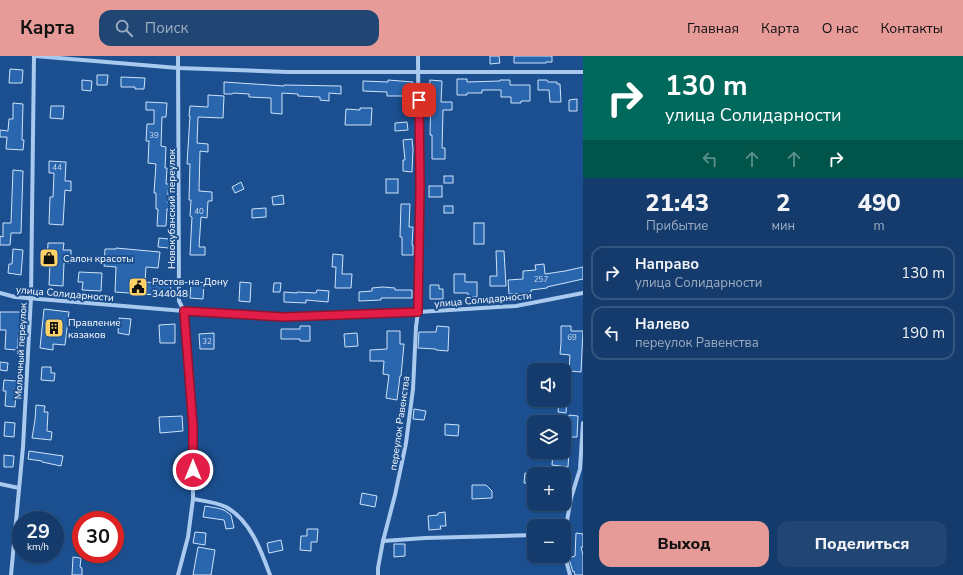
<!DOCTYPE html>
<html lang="ru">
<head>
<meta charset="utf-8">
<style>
  body { margin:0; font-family:"Nunito Sans",sans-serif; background:#214673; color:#f1f3f6; height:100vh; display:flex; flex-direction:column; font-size:15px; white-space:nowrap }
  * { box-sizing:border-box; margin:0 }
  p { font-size:13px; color:#9dadc1 }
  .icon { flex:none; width:22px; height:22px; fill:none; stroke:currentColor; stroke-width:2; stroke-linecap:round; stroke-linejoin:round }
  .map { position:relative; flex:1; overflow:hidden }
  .drawer { display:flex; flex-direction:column; background:#143b6b; width:380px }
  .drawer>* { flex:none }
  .top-card { background:#00695c; color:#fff; overflow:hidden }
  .buttons { position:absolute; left:527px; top:307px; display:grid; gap:8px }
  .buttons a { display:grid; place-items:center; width:44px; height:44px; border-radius:8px; background:#143b6b; box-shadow:0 1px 3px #0004,0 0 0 1px #33557e; font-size:20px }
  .speed { position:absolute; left:12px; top:455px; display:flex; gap:8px; font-size:20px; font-weight:700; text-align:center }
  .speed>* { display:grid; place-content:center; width:52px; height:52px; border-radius:50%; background:#143b6b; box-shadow:0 1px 3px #0004,0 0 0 1px #33557e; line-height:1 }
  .speed small { font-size:10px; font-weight:400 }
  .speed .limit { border:6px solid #d22; background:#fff; color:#111 }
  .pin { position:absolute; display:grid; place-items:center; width:34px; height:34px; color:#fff; margin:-17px; border-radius:8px; box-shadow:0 2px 6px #0006 }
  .me { position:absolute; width:44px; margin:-22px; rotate:0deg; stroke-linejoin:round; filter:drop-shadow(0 0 3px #0008) }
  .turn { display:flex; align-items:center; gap:14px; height:84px; padding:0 16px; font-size:18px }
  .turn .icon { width:52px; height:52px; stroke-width:2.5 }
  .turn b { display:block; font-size:28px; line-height:34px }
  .lanes { display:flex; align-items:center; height:38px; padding:0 16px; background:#0003; justify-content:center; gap:20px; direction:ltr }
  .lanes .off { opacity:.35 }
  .eta { display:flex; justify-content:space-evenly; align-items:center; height:68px; text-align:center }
  .eta b { font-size:24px; font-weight:800; line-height:28px }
  .primary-button { display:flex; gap:8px; margin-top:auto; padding:8px 16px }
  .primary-button a { flex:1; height:46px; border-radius:12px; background:#e69b98; color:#111; font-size:16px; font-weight:800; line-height:46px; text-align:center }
  .primary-button a+a { background:#214673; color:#f1f3f6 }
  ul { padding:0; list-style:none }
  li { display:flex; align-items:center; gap:12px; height:54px; margin:0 8px 6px; padding:0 8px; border:2px solid #33557e; border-radius:12px }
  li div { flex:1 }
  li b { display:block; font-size:15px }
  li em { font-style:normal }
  header { display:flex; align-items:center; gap:24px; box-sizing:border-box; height:56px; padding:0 20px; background:#e69b98; color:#111 }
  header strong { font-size:19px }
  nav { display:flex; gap:22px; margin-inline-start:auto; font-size:14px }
  .search { width:280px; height:36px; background:#214673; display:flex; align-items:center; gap:10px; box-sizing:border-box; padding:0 14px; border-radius:12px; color:#9dadc1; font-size:15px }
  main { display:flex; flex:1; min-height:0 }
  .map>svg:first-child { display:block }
  .building { fill:#2a66ad; stroke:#cfe3fa }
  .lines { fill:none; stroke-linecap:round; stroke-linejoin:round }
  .street { stroke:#a9c9ee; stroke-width:4 }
  .route-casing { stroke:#92132f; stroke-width:10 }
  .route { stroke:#e11d48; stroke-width:7 }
  .labels { text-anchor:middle; stroke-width:4; stroke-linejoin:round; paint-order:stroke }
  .number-label { font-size:8px; fill:#cad9ea }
  .street-label { font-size:10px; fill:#fff; stroke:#1b4f8f }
  .poi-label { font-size:10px; fill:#fff; stroke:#1b4f8f; text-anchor:start }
</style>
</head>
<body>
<header>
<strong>Карта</strong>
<div class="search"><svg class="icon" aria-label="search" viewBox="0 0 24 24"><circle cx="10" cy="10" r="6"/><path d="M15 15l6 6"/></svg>Поиск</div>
<nav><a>Главная</a><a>Карта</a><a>О нас</a><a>Контакты</a></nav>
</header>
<main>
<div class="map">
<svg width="583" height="519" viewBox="0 0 583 519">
  <rect width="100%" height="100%" fill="#1b4f8f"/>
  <g class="building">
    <polygon points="490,0 499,0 500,7 490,8"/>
    <polygon points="514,0 552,0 552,6 546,6 546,7 514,7"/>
    <polygon points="10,13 23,14 22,27 9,27"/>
    <polygon points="97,19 108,19 107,29 97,29"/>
    <polygon points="121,21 145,22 144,33 135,33 135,31 121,31"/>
    <polygon points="457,23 467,23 467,26 500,25 500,24 510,24 510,29 530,29 530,45 521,45 521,47 511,47 511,41 501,41 501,34 482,34 482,37 467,37 467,39 457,39"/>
    <polygon points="82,24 92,25 91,35 82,34"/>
    <polygon points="388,24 413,26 412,46 403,45 403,40 387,40 387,36 363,35 363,25 388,26"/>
    <polygon points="430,24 442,25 441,46 452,46 452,54 443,54 442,92 445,92 445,103 432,103 432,79 430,79 431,36 429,36"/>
    <polygon points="538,24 547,24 548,26 557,26 557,28 560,28 561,46 550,46 549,34 538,34"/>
    <polygon points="224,26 284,30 284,29 341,30 341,38 329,37 329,45 320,44 320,41 298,40 298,38 282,37 282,58 271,57 271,42 249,41 249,38 233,37 232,38 224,38"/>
    <polygon points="208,39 224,40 223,62 198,61 197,87 208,88 208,96 200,95 199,135 212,136 212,145 208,145 207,162 201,161 199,191 205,191 205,199 190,199 192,161 190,160 191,144 189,144 190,108 187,108 190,60 189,60 190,50 208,51"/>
    <polygon points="577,43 577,55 569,55 569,44"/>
    <polygon points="146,46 167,47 166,61 162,61 161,90 166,91 165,112 167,112 166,128 169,128 167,146 170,146 170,153 167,153 166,170 157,170 158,153 156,153 156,137 154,137 156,108 148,107 149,85 146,85 147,68 154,68 154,54 146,54"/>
    <polygon points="13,47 23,48 22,84 24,84 23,94 6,93 7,81 0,81 0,74 8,75 9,63 13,63"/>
    <polygon points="51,50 64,50 63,63 50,62"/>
    <polygon points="360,52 372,52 371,69 345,69 346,53 360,54"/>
    <polygon points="407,66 408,74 395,75 395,67"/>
    <polygon points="412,83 413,93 412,116 403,115 403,104 405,104 403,84"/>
    <polygon points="49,105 66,106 65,125 71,125 71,135 65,134 63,169 49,168 50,141 53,141 54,117 49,117"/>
    <polygon points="13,114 23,115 21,177 11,177 10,189 0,189 0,180 3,181 3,167 11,167"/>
    <rect x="444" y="120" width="9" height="7"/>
    <rect x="386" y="123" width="12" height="14"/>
    <polygon points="241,126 244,133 235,137 232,131"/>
    <rect x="429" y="130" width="13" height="11"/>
    <polygon points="283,139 284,148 273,149 272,141"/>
    <polygon points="401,148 410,148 409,171 413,171 412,189 413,189 413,199 402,199 402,181 400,181"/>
    <rect x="444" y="150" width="9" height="7"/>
    <polygon points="266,152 266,161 252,162 252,153"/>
    <rect x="474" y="167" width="10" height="21"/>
    <polygon points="159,182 169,183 169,192 158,191"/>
    <polygon points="48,187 64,187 63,194 71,194 71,207 64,207 63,230 49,229 50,206 47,206"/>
    <polygon points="116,192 160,196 158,212 146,211 145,226 171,228 170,240 115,236 116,211 104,210 105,193 116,193"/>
    <polygon points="13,193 23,194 21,219 8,217 9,208 12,208"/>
    <polygon points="496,195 504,195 506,230 490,230 490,220 497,220"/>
    <polygon points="333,198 343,199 342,218 352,218 351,232 335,232 336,211 332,211"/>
    <polygon points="544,208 545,218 565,215 583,211 583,223 547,231 547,232 531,234 531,237 509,238 508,224 523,223 523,215 536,214 535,209"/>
    <polygon points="79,216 102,217 101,235 82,234 83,226 78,226"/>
    <polygon points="454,218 465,218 465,226 477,226 477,241 468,241 468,237 454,237"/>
    <polygon points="191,226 204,227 203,243 190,242"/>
    <polygon points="240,226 251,227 250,246 239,245"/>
    <polygon points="274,227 281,227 280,236 273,236"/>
    <polygon points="430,229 439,229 439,233 443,233 443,243 430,243"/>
    <polygon points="383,231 395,232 395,234 412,234 412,242 381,242 381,244 359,245 359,236 372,235 372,232"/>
    <polygon points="317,234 329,235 328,246 306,244 306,247 284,246 284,236 297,237 297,236 316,237"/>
    <polygon points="44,253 69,256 65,289 53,288 53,294 40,292"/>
    <polygon points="0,256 21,256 20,274 19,274 17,294 5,293 6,274 0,274"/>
    <polygon points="119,262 131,263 129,279 118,277"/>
    <polygon points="175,268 175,287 160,287 159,269"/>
    <polygon points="300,270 310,270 310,285 300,285 300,283 281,283 281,273 300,273"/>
    <polygon points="437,270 449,271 448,295 436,294 436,293 418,292 419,276 436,276"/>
    <polygon points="561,270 571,270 571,275 583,275 581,316 569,315 570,299 560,298 561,287"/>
    <polygon points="387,275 400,275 400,288 404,288 401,320 400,320 397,344 386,342 389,319 383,318 384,305 370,305 370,294 387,293"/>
    <polygon points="214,277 214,293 200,293 199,278"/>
    <polygon points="357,277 358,290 345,291 344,278"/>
    <polygon points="0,306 8,307 7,315 0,314"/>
    <polygon points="42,311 51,311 51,317 55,317 54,325 41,324"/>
    <polygon points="4,324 17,325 15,351 5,350 6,335 3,335"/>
    <polygon points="559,344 567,344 566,357 558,356"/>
    <polygon points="36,349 45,350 44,356 48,356 47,375 52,376 51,384 32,382 35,364"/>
    <polygon points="414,353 426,355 424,364 413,363"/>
    <polygon points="569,359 578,360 577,381 570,381 568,411 552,409 553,396 564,396 564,372 568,372"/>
    <polygon points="182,360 183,375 160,377 159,361"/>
    <polygon points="5,366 15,367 14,381 4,380"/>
    <polygon points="445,368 459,369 458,380 445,379"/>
    <polygon points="29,395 63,400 61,410 42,406 42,405 28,403"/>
    <polygon points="4,399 14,400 13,411 4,411"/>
    <polygon points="525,417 534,419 534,428 524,427"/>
    <polygon points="472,429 486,429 492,435 492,442 472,443"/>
    <polygon points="362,437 377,440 375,451 360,448"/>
    <polygon points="205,450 217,452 224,454 231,459 234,472 226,473 224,464 203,461"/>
    <polygon points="445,456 446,470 440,470 441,473 429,474 428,460 438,459 438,457"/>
    <polygon points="307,473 318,473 317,486 311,486 311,495 300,494 301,480 307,480"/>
    <polygon points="195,476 206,477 205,489 193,487"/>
    <polygon points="576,477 583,478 583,491 581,491 583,499 583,519 575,519 574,515 573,516 569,503 569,502 575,500"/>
    <polygon points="281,484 283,494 269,497 267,487"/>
    <polygon points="394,488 405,488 405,500 394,501"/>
    <polygon points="198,491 215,494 211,519 193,519"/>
    <polygon points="73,501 81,502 80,511 82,512 82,519 72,519"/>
  </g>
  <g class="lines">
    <g class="street">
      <polyline points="35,0 178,12 288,16 583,16"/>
      <polyline points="178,0 179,245 184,255 185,267 193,370 193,443 188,481 178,519"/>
      <polyline points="0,237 15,241 184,255 284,261 418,256 516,250 583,237"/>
      <polyline points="0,428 19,432"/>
      <path d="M193 443C203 445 216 446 226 451 250 464 261 494 270 519"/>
      <polyline points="383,485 425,482 534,479"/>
      <polyline points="11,519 23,391 31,241 34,0"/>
      <polyline points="378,519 378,512 383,485 395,439 406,387 413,333 416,271 418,256 419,130 418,0"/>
      <polyline points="570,519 566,504 565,476 571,442 580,413 583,367"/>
    </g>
  </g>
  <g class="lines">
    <defs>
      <polyline id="route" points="193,414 193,370 184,255 284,261 418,256 420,130 419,44"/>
    </defs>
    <use href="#route" class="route-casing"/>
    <use href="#route" class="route"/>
  </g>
  <defs>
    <symbol id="shop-square" viewBox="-11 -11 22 22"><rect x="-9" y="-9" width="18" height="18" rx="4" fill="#ffd166" stroke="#1b4f8f"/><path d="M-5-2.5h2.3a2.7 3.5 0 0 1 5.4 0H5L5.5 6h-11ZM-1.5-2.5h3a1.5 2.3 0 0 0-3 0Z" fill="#111"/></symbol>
    <symbol id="civic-square" viewBox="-11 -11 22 22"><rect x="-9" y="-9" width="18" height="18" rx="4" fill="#ffd166" stroke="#1b4f8f"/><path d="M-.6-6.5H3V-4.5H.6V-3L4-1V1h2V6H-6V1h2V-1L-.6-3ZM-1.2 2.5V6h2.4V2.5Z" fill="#111"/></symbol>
    <symbol id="building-square" viewBox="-11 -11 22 22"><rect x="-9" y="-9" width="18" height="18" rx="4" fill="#ffd166" stroke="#1b4f8f"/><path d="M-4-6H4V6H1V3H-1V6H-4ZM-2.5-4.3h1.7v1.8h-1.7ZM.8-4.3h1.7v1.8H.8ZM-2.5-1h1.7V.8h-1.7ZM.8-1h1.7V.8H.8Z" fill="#111"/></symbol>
  </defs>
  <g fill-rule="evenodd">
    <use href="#shop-square" x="38" y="191" width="22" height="22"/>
    <use href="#civic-square" x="127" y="220" width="22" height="22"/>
    <use href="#building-square" x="43" y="261" width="22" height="22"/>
  </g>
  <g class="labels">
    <g class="number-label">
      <text x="154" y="82">39</text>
      <text x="57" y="114">44</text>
      <text x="199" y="158">40</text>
      <text x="541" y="226">257</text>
      <text x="572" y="284">69</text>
      <text x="207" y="288">32</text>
    </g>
    <g class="street-label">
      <text transform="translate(171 153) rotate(-90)" y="4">Новокубанский переулок</text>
      <text transform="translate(65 237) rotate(5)" y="4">улица Солидарности</text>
      <text transform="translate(483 243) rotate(-5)" y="4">улица Солидарности</text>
      <text transform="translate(20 295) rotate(-87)" y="4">Молочный переулок</text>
      <text transform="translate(399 367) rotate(-82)" y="4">переулок Равенства</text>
    </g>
    <g class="poi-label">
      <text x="63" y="206">Салон красоты</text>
      <text x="152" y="229">Ростов-на-Дону<tspan x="152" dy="12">344048</tspan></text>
      <text x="68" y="270">Правление<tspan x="68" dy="12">казаков</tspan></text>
    </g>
  </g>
</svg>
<div class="buttons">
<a><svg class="icon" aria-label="sound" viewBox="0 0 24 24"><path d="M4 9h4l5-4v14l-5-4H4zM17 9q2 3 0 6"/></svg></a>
<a><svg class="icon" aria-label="layers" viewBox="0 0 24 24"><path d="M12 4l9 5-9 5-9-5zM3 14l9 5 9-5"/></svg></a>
<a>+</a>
<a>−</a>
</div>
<div class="speed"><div>29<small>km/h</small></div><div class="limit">30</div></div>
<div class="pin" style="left:419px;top:44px;background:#d93025"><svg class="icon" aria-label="arrive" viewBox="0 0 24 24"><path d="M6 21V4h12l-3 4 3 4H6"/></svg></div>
<svg class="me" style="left:193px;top:414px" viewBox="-20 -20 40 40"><circle r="17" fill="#e11d48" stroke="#fff" stroke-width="3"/><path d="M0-11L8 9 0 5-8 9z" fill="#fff"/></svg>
</div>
<section class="drawer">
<div class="top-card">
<div class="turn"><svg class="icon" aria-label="right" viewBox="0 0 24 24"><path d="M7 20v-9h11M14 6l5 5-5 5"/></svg><div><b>130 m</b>улица Солидарности</div></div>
<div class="lanes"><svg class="icon off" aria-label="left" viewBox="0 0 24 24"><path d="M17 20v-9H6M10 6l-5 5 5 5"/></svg><svg class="icon off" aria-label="ahead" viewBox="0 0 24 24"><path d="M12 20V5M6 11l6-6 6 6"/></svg><svg class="icon off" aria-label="ahead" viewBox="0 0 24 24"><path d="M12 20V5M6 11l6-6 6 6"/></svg><svg class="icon" aria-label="right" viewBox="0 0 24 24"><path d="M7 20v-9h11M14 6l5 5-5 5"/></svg></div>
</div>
<div class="eta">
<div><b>21:43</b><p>Прибытие</p></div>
<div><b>2</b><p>мин</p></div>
<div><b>490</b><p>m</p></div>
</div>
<ul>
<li><svg class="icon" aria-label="right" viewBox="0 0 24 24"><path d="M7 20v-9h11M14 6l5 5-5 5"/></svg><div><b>Направо</b><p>улица Солидарности</p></div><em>130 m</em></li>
<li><svg class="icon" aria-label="left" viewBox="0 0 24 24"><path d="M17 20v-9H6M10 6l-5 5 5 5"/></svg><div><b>Налево</b><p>переулок Равенства</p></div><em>190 m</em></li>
</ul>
<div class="primary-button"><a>Выход</a><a>Поделиться</a></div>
</section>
</main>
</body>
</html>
